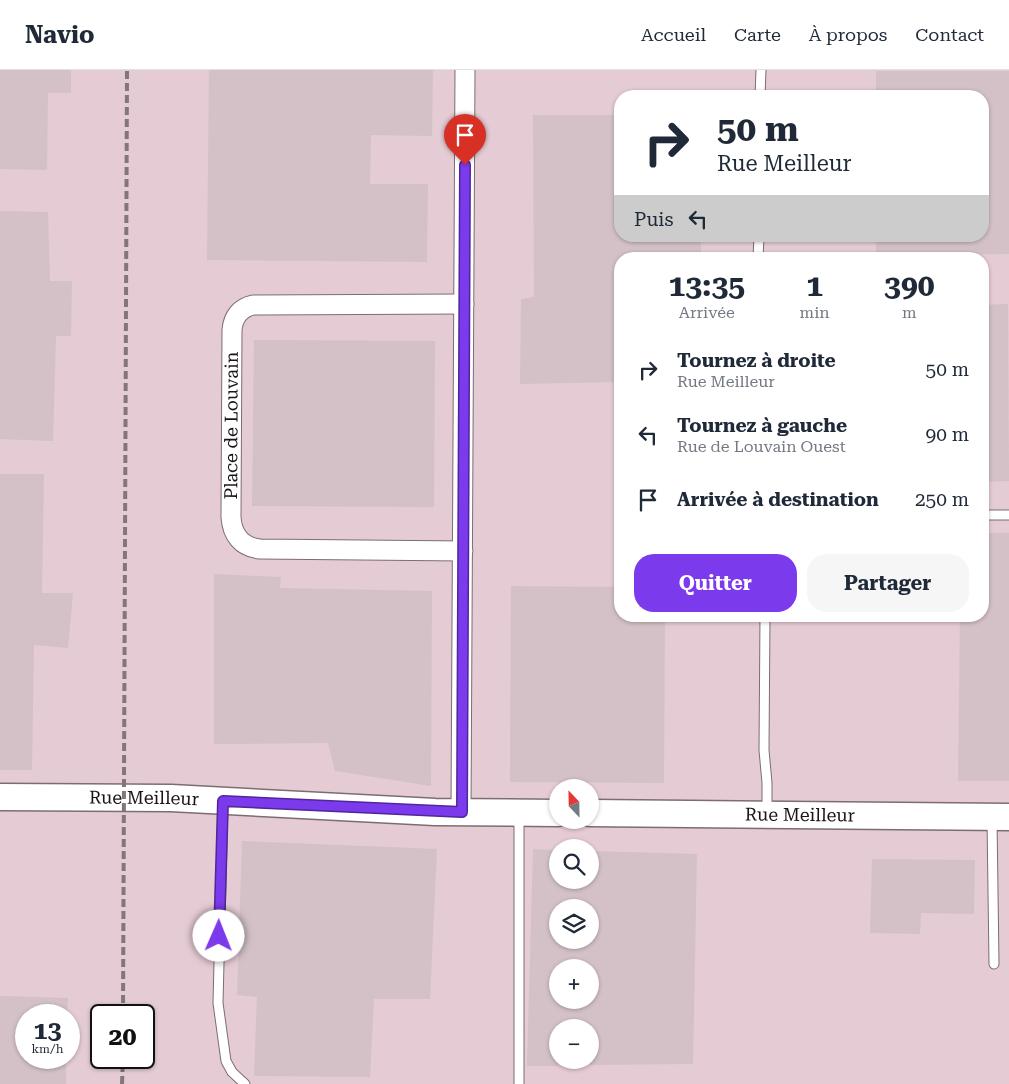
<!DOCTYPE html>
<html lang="fr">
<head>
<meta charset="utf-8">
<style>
  body { margin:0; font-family:"Roboto Serif",serif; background:#f6f6f7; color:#1f2937; height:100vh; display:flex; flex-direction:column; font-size:19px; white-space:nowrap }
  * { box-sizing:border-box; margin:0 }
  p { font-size:16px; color:#747a83 }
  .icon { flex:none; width:28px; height:28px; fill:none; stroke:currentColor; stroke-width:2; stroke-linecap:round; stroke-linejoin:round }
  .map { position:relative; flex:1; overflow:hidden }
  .drawer { position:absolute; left:614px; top:182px; width:375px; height:370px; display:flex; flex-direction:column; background:#fff; border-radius:20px; box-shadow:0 1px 4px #0004 }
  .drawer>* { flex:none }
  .guide { position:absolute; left:614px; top:20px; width:375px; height:152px; border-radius:20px; box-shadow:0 1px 4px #0004; background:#fff; color:#1f2937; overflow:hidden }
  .needle { width:32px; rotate:338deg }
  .controls { position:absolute; left:549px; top:709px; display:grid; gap:10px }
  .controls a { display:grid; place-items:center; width:50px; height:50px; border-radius:50%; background:#fff; box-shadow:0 1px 4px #0004; font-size:25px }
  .speed { position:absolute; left:15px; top:934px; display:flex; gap:10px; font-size:25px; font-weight:700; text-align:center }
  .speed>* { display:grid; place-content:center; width:65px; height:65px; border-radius:50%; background:#fff; box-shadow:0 1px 4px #0004; line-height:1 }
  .speed small { font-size:12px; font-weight:400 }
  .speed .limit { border:2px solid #111; border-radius:8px; background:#fff; color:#111 }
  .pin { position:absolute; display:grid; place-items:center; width:42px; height:42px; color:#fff; margin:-51px -21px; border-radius:50% 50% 50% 0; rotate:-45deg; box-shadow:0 0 5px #0007 }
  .pin .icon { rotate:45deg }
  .me { position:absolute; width:55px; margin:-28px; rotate:1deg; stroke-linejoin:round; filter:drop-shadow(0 0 4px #0008) }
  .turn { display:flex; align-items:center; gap:18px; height:105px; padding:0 20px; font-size:22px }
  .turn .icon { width:65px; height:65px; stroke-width:2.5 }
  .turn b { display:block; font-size:35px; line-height:42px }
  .then { display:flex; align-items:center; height:48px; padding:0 20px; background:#0003; gap:10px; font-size:19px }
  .eta { display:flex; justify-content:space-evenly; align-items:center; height:85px; text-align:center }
  .eta b { font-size:30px; font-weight:700; line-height:35px }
  .button { display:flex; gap:10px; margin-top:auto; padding:10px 20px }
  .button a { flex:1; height:58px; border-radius:20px; background:#7c3aed; color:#fff; font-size:20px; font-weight:700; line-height:58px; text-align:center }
  .button a+a { background:#f6f6f7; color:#1f2937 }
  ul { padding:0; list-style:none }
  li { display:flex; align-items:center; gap:15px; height:65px; padding:0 20px }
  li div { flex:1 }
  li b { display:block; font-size:19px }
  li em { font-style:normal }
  header { display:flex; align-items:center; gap:30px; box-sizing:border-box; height:70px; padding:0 25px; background:#fff; border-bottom:1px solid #e0e1e3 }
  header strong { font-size:24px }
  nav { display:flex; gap:28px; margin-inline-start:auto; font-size:18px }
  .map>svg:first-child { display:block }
  .built { fill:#e5cbd4; fill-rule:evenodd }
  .building { fill:#d3c1c7; fill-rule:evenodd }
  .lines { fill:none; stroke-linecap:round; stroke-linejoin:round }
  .lane-casing { stroke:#7d6d73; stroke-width:11 }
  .street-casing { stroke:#7d6d73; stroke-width:21 }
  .secondary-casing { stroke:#7d6d73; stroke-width:29 }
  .lane { stroke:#fff; stroke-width:9 }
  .street { stroke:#fff; stroke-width:19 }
  .secondary { stroke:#fff; stroke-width:26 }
  .rail { stroke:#82767a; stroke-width:4; stroke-dasharray:8 4; stroke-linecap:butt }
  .route-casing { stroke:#51269a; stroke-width:12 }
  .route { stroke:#7c3aed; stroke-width:9 }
  .labels { text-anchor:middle; stroke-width:5; stroke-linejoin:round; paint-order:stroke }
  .street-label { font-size:18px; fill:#1a1416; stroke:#eddbe1 }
</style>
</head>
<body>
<header>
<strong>Navio</strong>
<nav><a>Accueil</a><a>Carte</a><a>À propos</a><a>Contact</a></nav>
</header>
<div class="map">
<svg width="1009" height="1014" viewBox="0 0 1009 1014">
  <rect width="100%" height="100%" fill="#eddbe1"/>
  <path class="built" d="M0 0H1009V1014H0ZM620 26H982V166H620ZM620 189H982V546H620ZM558 718H590V750H558ZM558 778H590V810H558ZM558 838H590V870H558ZM558 898H590V930H558ZM26 945H69V988H26ZM101 945H144V988H101ZM558 958H590V990H558Z"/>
  <g class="building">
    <polygon points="0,0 71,0 71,23 48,23 47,100 0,99"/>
    <polygon points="209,0 433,0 432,66 371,65 370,114 428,114 427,192 207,190"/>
    <polygon points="876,1 1009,1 1009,184 876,185 876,166 982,166 982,26 876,26"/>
    <polygon points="533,45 620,45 620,166 701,166 701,189 620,189 620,312 520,314 521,229 534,227"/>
    <polygon points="0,141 48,142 50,211 72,211 71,266 56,266 53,371 0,369"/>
    <polygon points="1008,234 1009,411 982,412 982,235"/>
    <polygon points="254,270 435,271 434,437 252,436"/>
    <polygon points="0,404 44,404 42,523 73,523 68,578 34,575 32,700 0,700"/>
    <polygon points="982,463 1009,463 1009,711 958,711 960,546 982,546"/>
    <polygon points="214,504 281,507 280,518 432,521 431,716 335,701 328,673 214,674"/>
    <polygon points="511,516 620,517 620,546 665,546 664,713 510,712"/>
    <polygon points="242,771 437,779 430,929 374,929 370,1007 254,1006 257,927 237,925"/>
    <path d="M533 779 558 780V810H590V781L697 784 693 994 590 995V958H558V996H527ZM558 838H590V870H558ZM558 898H590V930H558Z"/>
    <polygon points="872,789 975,790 974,844 921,843 920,864 870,863"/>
    <polygon points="0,926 68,928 67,945 26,945 26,988 66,988 66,1014 0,1014"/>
  </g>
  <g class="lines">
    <defs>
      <g id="lane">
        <polyline points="760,26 761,0"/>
        <polyline points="758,189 759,166"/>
        <polyline points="982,445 1009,445"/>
        <polyline points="765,546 764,680 767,713 767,742"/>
        <polyline points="223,732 218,933 226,991 232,1002 245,1014"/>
        <polyline points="519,746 519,1014"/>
        <polyline points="992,749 994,894"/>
      </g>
      <g id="street">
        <path id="s1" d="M463 481 260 479C241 477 232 464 231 447L232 260C233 247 240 238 253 235L464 234"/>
        <polyline points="461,742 465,0"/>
      </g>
      <g id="secondary">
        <path id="s2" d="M0 727 171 728 435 742 558 743"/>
        <path id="s3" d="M590 743 1009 747"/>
      </g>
    </defs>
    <use href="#lane" class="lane-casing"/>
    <use href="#street" class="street-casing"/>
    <use href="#secondary" class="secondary-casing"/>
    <use href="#lane" class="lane"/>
    <use href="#street" class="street"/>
    <use href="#secondary" class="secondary"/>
    <g class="rail">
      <polyline points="123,945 127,0"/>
      <polyline points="122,1014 123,988"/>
    </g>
  </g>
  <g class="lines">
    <defs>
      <polyline id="route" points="219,866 223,731 462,742 465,95"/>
    </defs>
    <use href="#route" class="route-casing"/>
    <use href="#route" class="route"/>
  </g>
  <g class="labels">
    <g class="street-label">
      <text dy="6" stroke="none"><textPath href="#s1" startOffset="342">Place de Louvain</textPath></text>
      <text dy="6" stroke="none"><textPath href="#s2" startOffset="144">Rue Meilleur</textPath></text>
      <text dy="6" stroke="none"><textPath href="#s3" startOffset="210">Rue Meilleur</textPath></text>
    </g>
  </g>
</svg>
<div class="controls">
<a><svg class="needle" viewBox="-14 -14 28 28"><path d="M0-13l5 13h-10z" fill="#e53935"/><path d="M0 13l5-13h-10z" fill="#747a83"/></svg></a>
<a><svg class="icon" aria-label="search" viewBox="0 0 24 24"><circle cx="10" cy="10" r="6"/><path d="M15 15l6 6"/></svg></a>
<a><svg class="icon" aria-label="layers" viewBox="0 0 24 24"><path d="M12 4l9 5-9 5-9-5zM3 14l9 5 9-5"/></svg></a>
<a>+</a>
<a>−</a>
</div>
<div class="speed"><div>13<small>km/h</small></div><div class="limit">20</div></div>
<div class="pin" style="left:465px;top:95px;background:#d93025"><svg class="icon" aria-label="arrive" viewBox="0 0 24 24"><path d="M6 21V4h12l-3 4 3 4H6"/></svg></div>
<svg class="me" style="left:219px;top:866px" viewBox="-20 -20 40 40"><circle r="19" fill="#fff"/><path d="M0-13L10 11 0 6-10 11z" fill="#7c3aed"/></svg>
<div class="guide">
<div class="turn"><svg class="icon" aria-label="right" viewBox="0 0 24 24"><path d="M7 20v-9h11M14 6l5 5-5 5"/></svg><div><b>50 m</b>Rue Meilleur</div></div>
<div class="then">Puis<svg class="icon" aria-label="left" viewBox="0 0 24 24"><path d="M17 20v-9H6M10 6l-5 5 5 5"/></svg></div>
</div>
<section class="drawer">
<div class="eta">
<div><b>13:35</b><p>Arrivée</p></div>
<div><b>1</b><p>min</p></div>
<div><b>390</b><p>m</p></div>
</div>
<ul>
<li><svg class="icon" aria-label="right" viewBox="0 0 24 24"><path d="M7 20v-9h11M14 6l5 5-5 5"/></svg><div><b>Tournez à droite</b><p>Rue Meilleur</p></div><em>50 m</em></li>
<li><svg class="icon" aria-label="left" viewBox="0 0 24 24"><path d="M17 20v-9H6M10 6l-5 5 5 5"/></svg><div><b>Tournez à gauche</b><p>Rue de Louvain Ouest</p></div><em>90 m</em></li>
<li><svg class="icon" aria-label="arrive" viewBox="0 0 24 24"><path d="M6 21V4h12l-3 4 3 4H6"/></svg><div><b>Arrivée à destination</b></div><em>250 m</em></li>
</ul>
<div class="button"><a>Quitter</a><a>Partager</a></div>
</section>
</div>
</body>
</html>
